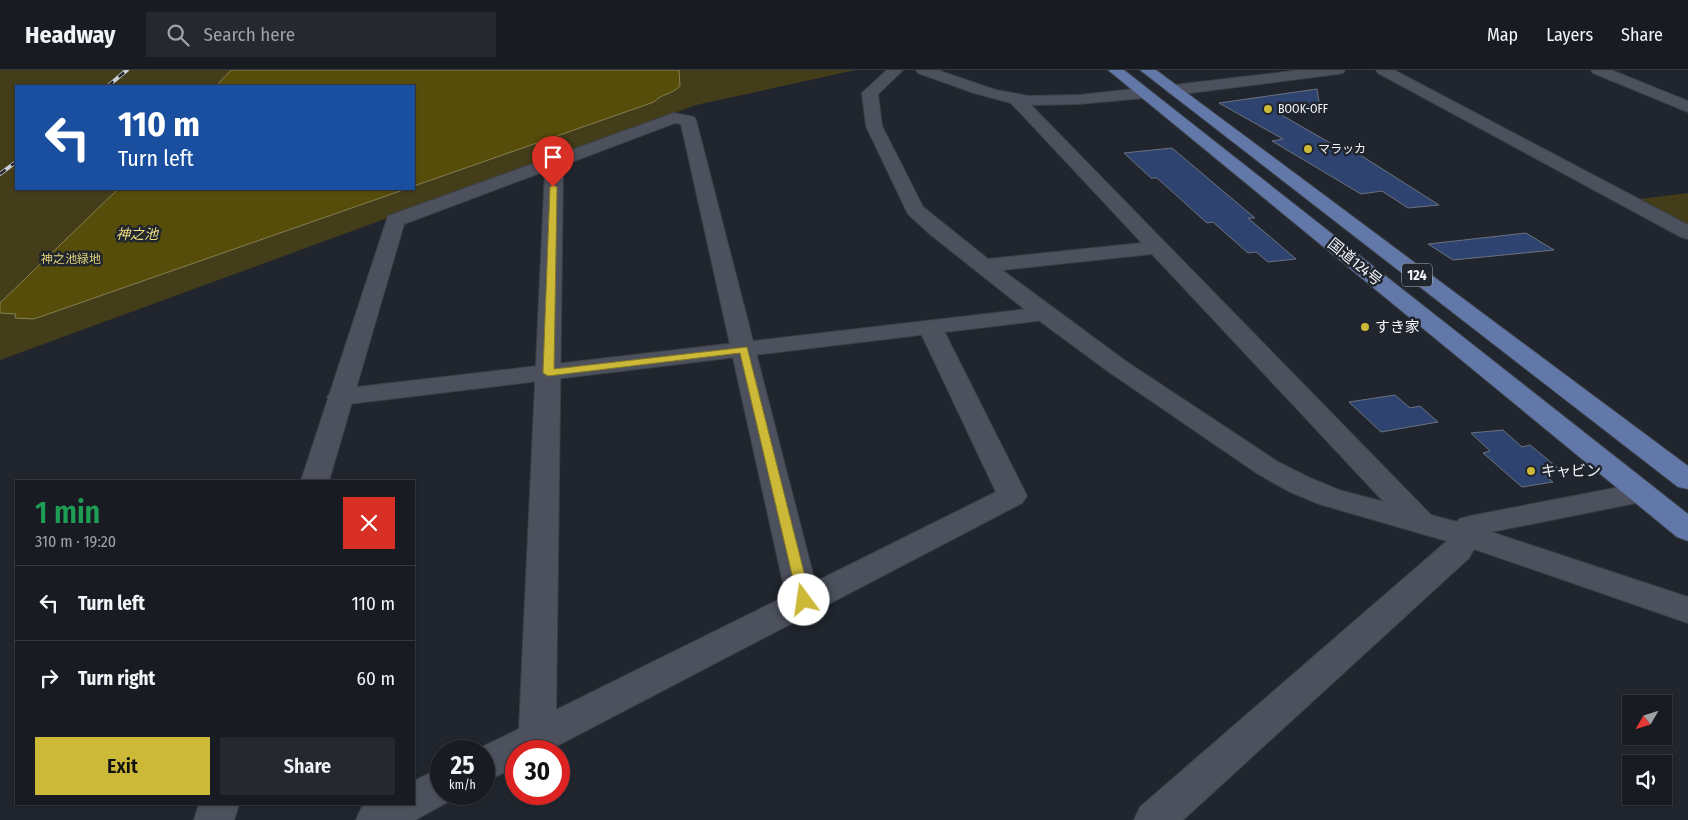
<!DOCTYPE html>
<html lang="en">
<head>
<meta charset="utf-8">
<style>
  body { margin:0; font-family:"Fira Sans Condensed","Noto Sans JP",sans-serif; background:#25292f; color:#f1f3f6; height:100vh; display:flex; flex-direction:column; font-size:19px; white-space:nowrap }
  * { box-sizing:border-box; margin:0 }
  p { font-size:16px; color:#9fa1a5 }
  .icon { flex:none; width:28px; height:28px; fill:none; stroke:currentColor; stroke-width:2; stroke-linecap:round; stroke-linejoin:round }
  .map { position:relative; flex:1; overflow:hidden }
  .drawer { position:absolute; left:15px; top:410px; width:400px; height:325px; display:flex; flex-direction:column; background:#181c22; border-radius:0px; box-shadow:0 1px 4px #0004,0 0 0 1px #363a40 }
  .drawer>* { flex:none }
  .hud { position:absolute; left:15px; top:15px; width:400px; height:105px; border-radius:0px; box-shadow:0 1px 4px #0004,0 0 0 1px #363a40; background:#1a4fa0; color:#fff; overflow:hidden }
  .needle { width:32px; rotate:231deg }
  .tools { position:absolute; left:1622px; top:625px; display:grid; gap:10px }
  .tools a { display:grid; place-items:center; width:50px; height:50px; border-radius:0px; background:#181c22; box-shadow:0 1px 4px #0004,0 0 0 1px #363a40; font-size:25px }
  .speed { position:absolute; left:430px; top:670px; display:flex; gap:10px; font-size:25px; font-weight:700; text-align:center }
  .speed>* { display:grid; place-content:center; width:65px; height:65px; border-radius:50%; background:#181c22; box-shadow:0 1px 4px #0004,0 0 0 1px #363a40; line-height:1 }
  .speed small { font-size:12px; font-weight:400 }
  .speed .limit { border:8px solid #d22; background:#fff; color:#111 }
  .pin { position:absolute; display:grid; place-items:center; width:42px; height:42px; color:#fff; margin:-51px -21px; border-radius:50% 50% 50% 0; rotate:-45deg; box-shadow:0 0 5px #0007 }
  .pin .icon { rotate:45deg }
  .me { position:absolute; width:55px; margin:-28px; rotate:346deg; stroke-linejoin:round; filter:drop-shadow(0 0 4px #0008) }
  .turn { display:flex; align-items:center; gap:18px; height:105px; padding:0 20px; font-size:22px }
  .turn .icon { width:65px; height:65px; stroke-width:2.5 }
  .turn b { display:block; font-size:35px; line-height:42px }
  .round { display:grid; place-items:center; flex:none; width:52px; height:52px; border-radius:0px; background:#25292f }
  .overview { display:flex; align-items:center; justify-content:space-between; height:85px; padding:0 20px }
  h1 { font-size:30px; font-weight:600; line-height:38px; color:#1e9e55 }
  .button { display:flex; gap:10px; margin-top:auto; padding:10px 20px }
  .button a { flex:1; height:58px; border-radius:0px; background:#ccb938; color:#111; font-size:20px; font-weight:600; line-height:58px; text-align:center }
  .button a+a { background:#25292f; color:#f1f3f6 }
  ul { padding:0; list-style:none }
  li { display:flex; align-items:center; gap:15px; height:75px; padding:0 20px; border-top:1px solid #363a40 }
  li div { flex:1 }
  li b { display:block; font-size:19px }
  li em { font-style:normal }
  header { display:flex; align-items:center; gap:30px; box-sizing:border-box; height:70px; padding:0 25px; background:#181c22; border-bottom:1px solid #363a40 }
  header strong { font-size:24px }
  nav { display:flex; gap:28px; margin-inline-start:auto; font-size:18px }
  .search { width:350px; height:45px; background:#25292f; display:flex; align-items:center; gap:12px; box-sizing:border-box; padding:0 18px; border-radius:0px; color:#9fa1a5; font-size:19px }
  .map>svg:first-child { display:block }
  .green { fill:#433d1a; fill-rule:evenodd }
  .water { fill:#574d0a; stroke:#857f52 }
  .building { fill:#2e4370; stroke:#6c727e }
  .lines { fill:none; stroke-linecap:round; stroke-linejoin:round }
  .minor-casing { stroke:#3c4148; stroke-width:2 }
  .tertiary-casing { stroke:#3c4148; stroke-width:2 }
  .trunk-casing { stroke:#3c4148; stroke-width:2 }
  .minor { fill:#4c515d; fill-rule:evenodd }
  .tertiary { fill:#4c515d; fill-rule:evenodd }
  .trunk { fill:#6278a8; fill-rule:evenodd }
  .rail-casing { stroke:#cbced5; stroke-width:4 }
  .rail { stroke:#20252e; stroke-width:2.5; stroke-dasharray:7; stroke-linecap:butt }
  .route { fill:#ccb938; stroke:#857824 }
  .poi-dot { fill:#ccb938; stroke:#20252e; stroke-width:2 }
  .labels { text-anchor:middle; stroke-width:5; stroke-linejoin:round; paint-order:stroke }
  .far-poi-label { font-size:12px; fill:#f1f4fb; stroke:#20252e; text-anchor:start }
  .far-park-label { font-size:12px; fill:#e0d278; stroke:#20252e }
  .far-water-label { font-size:14px; font-style:italic; fill:#ebdd83; stroke:#20252e }
  .shield { fill:#20252e; stroke:#b2b6be; stroke-width:1 }
  .shield-label { font-size:14px; font-weight:bold; fill:#f1f4fb }
  .street-label { font-size:15px; fill:#f1f4fb; stroke:#20252e }
  .poi-label { font-size:15px; fill:#f1f4fb; stroke:#20252e; text-anchor:start }
</style>
</head>
<body>
<header>
<strong>Headway</strong>
<div class="search"><svg class="icon" aria-label="search" viewBox="0 0 24 24"><circle cx="10" cy="10" r="6"/><path d="M15 15l6 6"/></svg>Search here</div>
<nav><a>Map</a><a>Layers</a><a>Share</a></nav>
</header>
<div class="map">
<svg width="1688" height="750" viewBox="0 0 1688 750">
  <rect width="100%" height="100%" fill="#20252e"/>
  <g class="green">
    <path d="M0 0H856L696 35 0 290ZM16 16H414V119H16Z"/>
    <polygon points="1688,123 1688,159 1632,130"/>
  </g>
  <g class="water">
    <path d="M231 0H679L680 16C673 24 661 24 654 32L414 116V16H216Z"/>
    <polygon points="118,119 406,119 34,249 15,248 16,244 0,243 0,233"/>
  </g>
  <g class="building">
    <polygon points="1317,19 1320,37 1278,43 1346,82 1354,81 1439,135 1408,138 1382,121 1361,124 1272,71 1283,69 1219,33"/>
    <polygon points="1172,78 1255,148 1248,148 1296,189 1268,192 1256,182 1248,183 1213,152 1207,153 1157,108 1151,108 1124,83"/>
    <polygon points="1526,163 1554,180 1453,190 1428,174"/>
    <polygon points="1395,325 1410,338 1420,336 1438,352 1381,362 1349,332"/>
    <polygon points="1503,360 1522,377 1530,375 1559,399 1541,402 1553,412 1522,417 1483,383 1490,381 1471,363"/>
  </g>
  <g class="lines">
    <defs>
      <g id="minor">
        <path d="M887 0H903L878 24 882 56 923 137 988 189 1142 173 1011 33 974 23 918 3 916 0H937L996 20 1029 26 1079 25 1144 18 1149 20 1152 23 1149 26 1144 28 1079 34 1031 35 1431 445 1457 452 1459 449 1470 446 1641 413 1651 416 1656 423 1651 430 1491 462 1688 527V553L1474 479 1469 488 1183 750H1134L1140 737 1447 471 1319 434 1290 422 1258 404 1109 302 1037 249 931 165 908 144 866 56 862 23ZM1152 184 1384 432 1339 420 1310 408 1278 392 1127 292 1002 200Z"/>
        <polygon points="1301,0 1345,0 1343,3 1338,4 1174,25 1169,23 1166,20 1169,17 1174,15"/>
        <polygon points="1376,0 1394,0 1688,155 1688,169 1681,167 1378,3"/>
        <polygon points="1591,0 1611,0 1688,31 1688,42 1593,3"/>
        <path d="M674 43 694 47 696 50 815 512 996 422 919 259 923 254 931 252 939 254 943 259 1027 426 1022 433 547 681H516V697L484 712V681H474L519 659 545 101 404 154 329 411H301L388 146ZM675 53 681 54 786 526 556 640 563 99 561 96Z"/>
        <polygon points="441,698 441,724 457,724 455,728 415,750 356,750 362,737 368,734 414,734 414,711"/>
        <polygon points="199,734 239,734 234,750 194,750"/>
      </g>
      <polygon id="tertiary" points="1045,237 1053,239 1057,244 1053,249 340,335 331,332 327,327 331,322 340,319"/>
      <g id="trunk">
        <polygon points="1108,0 1124,0 1688,444 1688,471 1677,467"/>
        <polygon points="1140,0 1156,0 1688,396 1688,419 1678,417"/>
      </g>
    </defs>
    <use href="#minor" class="minor-casing"/>
    <use href="#tertiary" class="tertiary-casing"/>
    <use href="#trunk" class="trunk-casing"/>
    <use href="#minor" class="minor"/>
    <use href="#tertiary" class="tertiary"/>
    <use href="#trunk" class="trunk"/>
    <defs>
      <g id="rail">
        <polyline points="108,16 127,0"/>
        <polyline points="0,104 16,92"/>
      </g>
    </defs>
    <use href="#rail" class="rail-casing"/>
    <use href="#rail" class="rail"/>
  </g>
  <polygon class="route" points="553,115 557,117 554,299 747,277 811,530 809,534 800,534 798,530 740,283 548,306 543,303 550,117"/>
  <g class="poi-dot">
    <circle cx="1268" cy="39" r="5"/>
    <circle cx="1308" cy="79" r="5"/>
    <circle cx="1365" cy="257" r="5"/>
    <circle cx="1531" cy="401" r="5"/>
  </g>
  <g class="labels">
    <g class="far-poi-label">
      <text x="1278" y="43">BOOK-OFF</text>
      <text x="1318" y="83">マラッカ</text>
    </g>
    <g class="far-park-label">
      <text x="71" y="193">神之池緑地</text>
    </g>
    <g class="far-water-label">
      <text x="137" y="169">神之池</text>
    </g>
    <rect class="shield" x="1402" y="193.5" width="30" height="23" rx="4"/>
    <g class="shield-label">
      <text x="1417" y="210">124</text>
    </g>
    <g class="street-label">
      <text transform="translate(1355 192) rotate(39)" y="5">国道124号</text>
    </g>
    <g class="poi-label">
      <text x="1375" y="262">すき家</text>
      <text x="1541" y="406">キャビン</text>
    </g>
  </g>
</svg>
<div class="tools">
<a><svg class="needle" viewBox="-14 -14 28 28"><path d="M0-13l5 13h-10z" fill="#e53935"/><path d="M0 13l5-13h-10z" fill="#9fa1a5"/></svg></a>
<a><svg class="icon" aria-label="sound" viewBox="0 0 24 24"><path d="M4 9h4l5-4v14l-5-4H4zM17 9q2 3 0 6"/></svg></a>
</div>
<div class="speed"><div>25<small>km/h</small></div><div class="limit">30</div></div>
<div class="pin" style="left:553px;top:117px;background:#d93025"><svg class="icon" aria-label="arrive" viewBox="0 0 24 24"><path d="M6 21V4h12l-3 4 3 4H6"/></svg></div>
<svg class="me" style="left:804px;top:530px" viewBox="-20 -20 40 40"><circle r="19" fill="#fff"/><path d="M0-13L10 11 0 6-10 11z" fill="#ccb938"/></svg>
<div class="hud">
<div class="turn"><svg class="icon" aria-label="left" viewBox="0 0 24 24"><path d="M17 20v-9H6M10 6l-5 5 5 5"/></svg><div><b>110 m</b>Turn left</div></div>
</div>
<section class="drawer">
<div class="overview"><div><h1>1 min</h1><p>310 m · 19:20</p></div><a class="round" style="background:#d93025;color:#fff"><svg class="icon" aria-label="close" viewBox="0 0 24 24"><path d="M6 6l12 12M18 6L6 18"/></svg></a></div>
<ul>
<li><svg class="icon" aria-label="left" viewBox="0 0 24 24"><path d="M17 20v-9H6M10 6l-5 5 5 5"/></svg><div><b>Turn left</b></div><em>110 m</em></li>
<li><svg class="icon" aria-label="right" viewBox="0 0 24 24"><path d="M7 20v-9h11M14 6l5 5-5 5"/></svg><div><b>Turn right</b></div><em>60 m</em></li>
</ul>
<div class="button"><a>Exit</a><a>Share</a></div>
</section>
</div>
</body>
</html>
